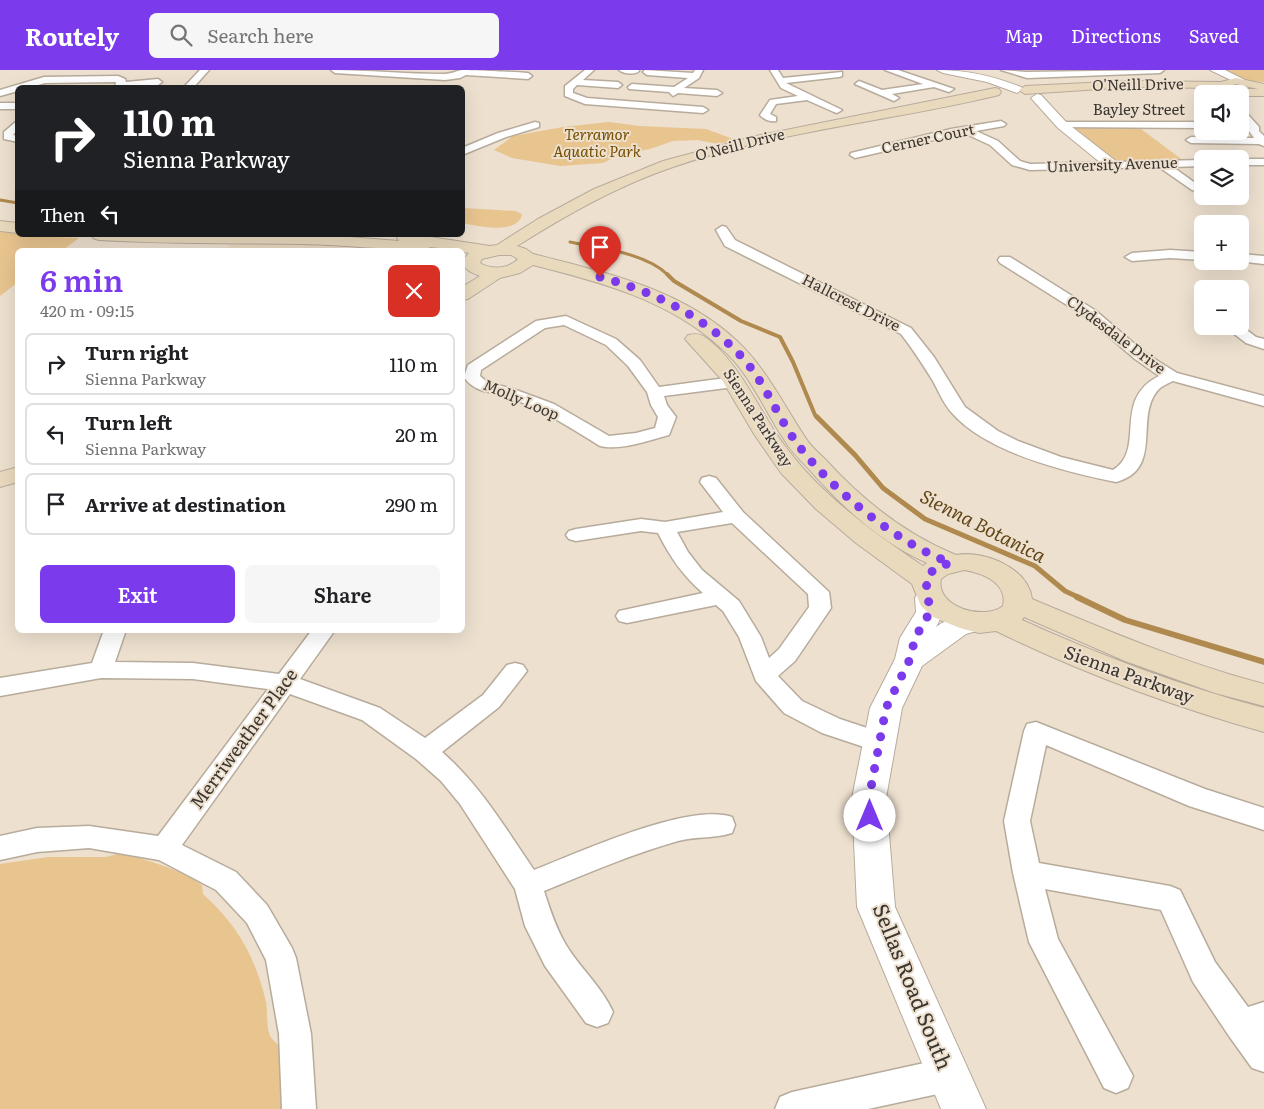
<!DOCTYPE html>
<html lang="en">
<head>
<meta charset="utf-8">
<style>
  body { margin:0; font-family:Literata,serif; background:#f6f6f6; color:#202124; height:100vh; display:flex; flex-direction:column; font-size:19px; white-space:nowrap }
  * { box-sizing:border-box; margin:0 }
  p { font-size:16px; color:#757577 }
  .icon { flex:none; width:28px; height:28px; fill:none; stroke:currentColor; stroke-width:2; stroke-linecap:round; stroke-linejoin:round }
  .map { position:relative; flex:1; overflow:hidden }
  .drawer { position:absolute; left:15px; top:178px; width:450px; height:385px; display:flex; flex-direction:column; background:#fff; border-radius:8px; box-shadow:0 5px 20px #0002 }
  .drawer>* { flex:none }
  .hud { position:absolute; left:15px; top:15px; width:450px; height:152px; border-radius:8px; box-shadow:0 5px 20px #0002; background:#202124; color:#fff; overflow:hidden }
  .tools { position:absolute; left:1194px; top:15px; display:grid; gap:10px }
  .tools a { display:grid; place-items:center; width:55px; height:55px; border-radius:8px; background:#fff; box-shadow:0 5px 20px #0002; font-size:25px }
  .pin { position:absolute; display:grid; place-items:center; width:42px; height:42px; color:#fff; margin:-51px -21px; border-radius:50% 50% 50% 0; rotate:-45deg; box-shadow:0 0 5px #0007 }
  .pin .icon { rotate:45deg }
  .me { position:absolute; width:55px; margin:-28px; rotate:0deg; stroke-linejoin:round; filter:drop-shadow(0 0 4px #0008) }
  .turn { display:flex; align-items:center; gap:18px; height:105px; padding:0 25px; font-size:22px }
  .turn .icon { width:65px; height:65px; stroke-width:2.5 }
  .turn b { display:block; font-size:35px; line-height:42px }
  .then { display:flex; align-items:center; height:48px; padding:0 25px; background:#0003; gap:10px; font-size:19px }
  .round { display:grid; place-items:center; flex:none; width:52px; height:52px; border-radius:8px; background:#f6f6f6 }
  .headline { display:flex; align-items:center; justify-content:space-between; height:85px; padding:0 25px }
  h1 { font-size:30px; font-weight:600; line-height:38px; color:#7c3aed }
  .primary-button { display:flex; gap:10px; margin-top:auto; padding:10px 25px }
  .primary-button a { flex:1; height:58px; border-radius:8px; background:#7c3aed; color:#fff; font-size:20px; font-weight:600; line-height:58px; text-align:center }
  .primary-button a+a { background:#f6f6f6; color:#202124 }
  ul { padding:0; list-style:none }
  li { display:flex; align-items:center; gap:15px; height:62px; margin:0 10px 8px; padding:0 15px; border:2px solid #e0e0e0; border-radius:8px }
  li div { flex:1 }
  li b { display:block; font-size:19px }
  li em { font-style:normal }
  header { display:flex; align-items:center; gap:30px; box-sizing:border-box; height:70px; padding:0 25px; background:#7c3aed; color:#fff }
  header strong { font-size:24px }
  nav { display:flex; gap:28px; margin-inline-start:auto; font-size:18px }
  .search { width:350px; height:45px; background:#f6f6f6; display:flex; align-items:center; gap:12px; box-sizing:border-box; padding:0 18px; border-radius:8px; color:#757577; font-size:19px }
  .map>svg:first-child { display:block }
  .built { fill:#ead9c0 }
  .green { fill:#e8c48f }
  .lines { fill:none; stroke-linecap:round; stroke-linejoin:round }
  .stream-far3 { stroke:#b0894e; stroke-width:3 }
  .stream-far2 { stroke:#b0894e; stroke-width:4 }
  .stream-far1 { stroke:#b0894e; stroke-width:5 }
  .stream { stroke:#b0894e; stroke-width:6 }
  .minor-casing { stroke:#b7ab9b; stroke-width:3 }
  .tertiary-casing { stroke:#b7ab9b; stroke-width:2 }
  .secondary-casing { stroke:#b7ab9b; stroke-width:2 }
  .minor { fill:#fff; fill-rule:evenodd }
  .tertiary { fill:#fff; fill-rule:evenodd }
  .secondary { fill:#e9dabe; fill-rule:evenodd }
  .route { stroke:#7c3aed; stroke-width:9; stroke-dasharray:0 16.2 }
  .labels { text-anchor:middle; stroke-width:4; stroke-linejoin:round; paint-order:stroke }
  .far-street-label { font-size:15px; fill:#3b3630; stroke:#ede0cf }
  .far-park-label { font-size:15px; font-style:italic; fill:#744e00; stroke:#ede0cf }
  .street-label { font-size:18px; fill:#3b3630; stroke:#ede0cf }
  .water-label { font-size:19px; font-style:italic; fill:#634618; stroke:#ede0cf }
  .near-street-label { font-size:21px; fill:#3b3630; stroke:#ede0cf }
</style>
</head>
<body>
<header>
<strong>Routely</strong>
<div class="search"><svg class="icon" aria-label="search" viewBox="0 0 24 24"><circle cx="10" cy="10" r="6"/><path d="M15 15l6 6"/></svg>Search here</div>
<nav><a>Map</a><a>Directions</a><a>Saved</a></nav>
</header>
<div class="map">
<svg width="1264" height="1039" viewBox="0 0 1264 1039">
  <rect width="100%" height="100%" fill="#ede0cf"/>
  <polygon class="built" points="231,174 303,174 371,180 223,180"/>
  <g class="green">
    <polygon points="1217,0 1264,0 1264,12 1238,10"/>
    <polygon points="609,52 639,56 706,59 736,70 718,74 697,70 673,71 650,79 619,85 603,93 560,96 512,88 494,80 513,66 563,57"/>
    <polygon points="1137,56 1184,91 1113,92 1071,57"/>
    <path d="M463 138 515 141 522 144 521 148C512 164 477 156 463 153Z"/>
    <polygon points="0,161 17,163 18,165 79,168 63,180 18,180 17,213 0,226"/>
    <path d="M121 783C150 791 177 798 202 815L203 824C238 856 255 886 266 932 268 942 266 956 270 966 272 970 278 973 279 978 283 993 282 1022 283 1039H0V794L48 787H106Z"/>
  </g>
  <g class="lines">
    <g class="stream-far3">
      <polyline points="0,130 18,133"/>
      <path d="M570 172C600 178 646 183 668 205"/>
    </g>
    <polyline class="stream-far2" points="667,204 674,211 741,251 780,267 793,292 815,345 818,348"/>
    <polyline class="stream-far1" points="817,347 855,385 883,418 925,449 1035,496 1065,521 1080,528"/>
    <polyline class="stream" points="1077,527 1125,550 1264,592"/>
    <defs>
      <g id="minor">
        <polygon points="200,0 209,0 193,18 183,18"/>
        <path d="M331 0C368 0 406 4 444 4 451 4 456 1 462 0 474 0 513 2 528 3L532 6 528 9 466 5 460 8 445 10 335 3Z"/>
        <polygon points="585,0 594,0 583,10 618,12 622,15 618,18 577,15 573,19 573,23 587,28 703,37 708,40 703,43 585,34 565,26 565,16"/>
        <path d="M619 0H639V1C635 5 623 4 619 0Z"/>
        <polygon points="645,0 693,3 695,0 703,0 699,8 684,18 717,20 722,23 717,26 678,23 673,26 669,22 629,19 628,17 632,14 674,17 688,8 647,5 643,2"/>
        <path d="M770 0H778L783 8 842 2V6L839 7 786 13 842 40 837 43 834 42 807 30 776 34 770 44 776 47V51C771 52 764 50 760 45L770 30 798 26 781 18Z"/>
        <polygon points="885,0 898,0 954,19 949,22 934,17 892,24 899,28 894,31 855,14 859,11 882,20 923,14"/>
        <polygon points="1001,0 1027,2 1164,0 1160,3 1027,8"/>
        <polygon points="118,6 125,9 126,12 158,9 162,12 158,15 115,18 116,12 45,13 28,18 18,18 18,21 0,26 0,20 44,7"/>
        <rect x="0" y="33" width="18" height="6"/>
        <polygon points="1240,38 1243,39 1259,57 1259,61 1264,66 1264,76 1259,74 1191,73 1186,70 1191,67 1254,68 1249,61 1249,57 1240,47"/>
        <polygon points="18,50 18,59 13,65 18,66 18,72 4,69 4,62"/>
        <polygon points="1001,51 1006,54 1004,56 976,61 998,71 1020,91 1030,94 1202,90 1202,96 1173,97 1202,118 1196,121 1192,120 1159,97 1030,100 1012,95 990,75 964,63 855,88 850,85 851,83 951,59"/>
        <polygon points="535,52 539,53 539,57 506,67 462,85 462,78 498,63"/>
        <polygon points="1063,52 1202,52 1202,58 1059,57 1058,55"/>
        <rect x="1240" y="89" width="24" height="6"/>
        <path d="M722 156 726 157 735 170 911 258 934 287 965 337 998 361 1018 371 1061 387 1113 400C1147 379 1111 330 1159 306L1135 289 1086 247 1000 193 998 190 1000 187H1010L1096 241 1145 283 1177 303 1264 326V336L1173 311C1169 313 1162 316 1159 319 1133 346 1165 399 1116 412 1066 402 988 383 953 344 944 335 939 322 933 311 923 295 913 279 901 264L725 176 716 160Z"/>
        <polygon points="1170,180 1202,182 1202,190 1170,188 1132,191 1125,187 1132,183"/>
        <polygon points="1240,184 1264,186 1264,194 1237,191 1240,191"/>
        <path d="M566 246 616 269 640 290 659 317 726 308 743 312 745 315 743 318 737 320 726 318 664 326 667 335 676 347 669 365C649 370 621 381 600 376 569 357 539 337 504 326 488 321 474 322 464 307L468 295 536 251ZM564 255 606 275 628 296 647 322 651 335 658 347 655 358 636 363 609 366 554 334 516 320 487 312 480 306 481 300 545 258Z"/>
        <polygon points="1240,255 1256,267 1264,269 1264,279 1246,273 1224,256"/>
        <path d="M709 406 716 408 743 442 829 522 831 538 795 591 778 606 802 631 840 649 888 665 891 672 888 679 879 682 822 663 784 643 756 611 739 567 723 541 716 535 627 553 619 551 616 546 619 541 703 523C683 506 670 487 658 463L641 461 576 471 569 469 566 465 569 461 576 459 641 449 665 452 723 442 700 412 702 408ZM732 453 808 524 809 537 779 579 769 588 761 567 739 531 702 500 688 482 677 462Z"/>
        <path d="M104 560H126L115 592 193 593 279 604 312 560H335L300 609 380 638 425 668 483 625 507 595 515 593 523 595 527 601 499 637 442 682C480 715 506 759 534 800 578 783 689 732 732 747L735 755 732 763C714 769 696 766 678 771 632 784 588 803 544 821 550 840 556 858 566 875 580 898 602 917 613 942L608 953 597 957 586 953 545 896 525 856 515 819 460 734 441 711 416 689 362 650 290 624 182 775 236 802 267 835 292 878 296 888 311 964 316 1039H282L279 964 266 890 247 853 216 820 159 790 89 778 37 782 0 790V766L37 758 89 756 158 766 268 619 193 609 101 608 0 626V608L92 593Z"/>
        <polygon points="1036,652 1205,719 1264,738 1264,760 1189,736 1046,675 1030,751 1039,793 1170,816 1180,820 1215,892 1248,937 1264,932 1264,1002 1252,998 1229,966 1193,912 1161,840 1045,819 1058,869 1133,1006 1128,1018 1116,1023 1104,1018 1029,872 1013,803 1004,751 1024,661 1027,654"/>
        <polygon points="947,988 959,993 964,1005 959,1017 947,1022 868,1039 775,1039 780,1027 792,1022"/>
      </g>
      <g id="tertiary">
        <path d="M937 0C967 0 993 6 1021 17L1023 19 1017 23 987 12 943 3Z"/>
        <polygon points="1210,0 1225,0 1249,12 1247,14 1239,14"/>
        <polygon points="1037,24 1041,25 1067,53 1117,92 1119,95 1117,98 1107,98 1058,58 1031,28"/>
        <path d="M929 519 939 521C947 535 943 544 936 557 949 548 967 541 983 545L987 552 983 559 966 564 922 596 902 638 886 728 895 837 986 1039H941L857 837 852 728 870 638 895 589 900 568 916 542 915 528 919 521Z"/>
      </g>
      <g id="secondary">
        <path d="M1236 8 1264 14V26H1241L1240 24H1229L1218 18 1130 17 1025 24 1019 20 1025 16 1130 11 1221 12ZM1236 14 1258 19H1241L1230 16Z"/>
        <path d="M995 18 999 19 1001 22 999 25C892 51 777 61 673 97 617 116 566 145 517 176L526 179 533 184C604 202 682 219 737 271 766 298 783 334 805 367 810 376 818 382 825 389 862 430 905 464 956 485 983 480 1028 497 1032 529 1108 561 1184 593 1264 614V636L1215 623 1125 591 1024 547 1022 550C1101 586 1181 616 1264 638V662C1171 636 1082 603 996 561L979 563 960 558 933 547 921 536 912 514 856 473 816 439 781 403 754 364 722 310 685 269 688 265C693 264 698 263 703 266 732 284 754 328 772 357 808 415 866 458 923 496L927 493C880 472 841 436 807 397 799 389 791 381 785 371 764 340 750 303 721 278 669 230 600 212 533 195L520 203 500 208 468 229 462 230V217L480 206C472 203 464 200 462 191L469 183 462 182V180L429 177 431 180C388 180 345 175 302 174 234 173 167 174 99 170L93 168 91 165H324L399 171 397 168 399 165H417L490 176 497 175 538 149 594 119 663 91 756 66ZM499 185H511L518 189C509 199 491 200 480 193L482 189ZM964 500C983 503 1008 513 1003 536 984 551 935 537 941 509L948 504Z"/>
        <polygon points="0,151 18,153 18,163 0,161"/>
        <polygon points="18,397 18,412 0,417 0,402"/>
      </g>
    </defs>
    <use href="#minor" class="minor-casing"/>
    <use href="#tertiary" class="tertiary-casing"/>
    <use href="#secondary" class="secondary-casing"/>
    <use href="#minor" class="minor"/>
    <use href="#tertiary" class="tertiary"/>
    <use href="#secondary" class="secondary"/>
  </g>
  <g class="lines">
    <path class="route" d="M600 207C652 221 704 246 741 286 765 312 776 344 796 372 830 419 897 473 951 493L939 496 930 503 926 511 930 542 915 568 910 589 886 638 869 728 870 746"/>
  </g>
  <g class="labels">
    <g class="far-street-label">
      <text transform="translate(1138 15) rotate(-1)" y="5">O'Neill Drive</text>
      <text x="1139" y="45">Bayley Street</text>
      <text transform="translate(928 69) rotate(-12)" y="5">Cerner Court</text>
      <text transform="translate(740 75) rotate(-14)" y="5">O'Neill Drive</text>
      <text transform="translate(1112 95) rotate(-2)" y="5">University Avenue</text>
      <text transform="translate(851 233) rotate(27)" y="5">Hallcrest Drive</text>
      <text transform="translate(1116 265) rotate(37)" y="5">Clydesdale Drive</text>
      <text transform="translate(521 330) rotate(23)" y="5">Molly Loop</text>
      <text transform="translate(758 348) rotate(57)" y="5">Sienna Parkway</text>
    </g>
    <g class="far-park-label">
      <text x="597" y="70">Terramor<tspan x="597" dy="17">Aquatic Park</tspan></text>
    </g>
    <g class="street-label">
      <text transform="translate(1129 605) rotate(20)" y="6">Sienna Parkway</text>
      <text transform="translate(244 669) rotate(-54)" y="6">Merriweather Place</text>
    </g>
    <g class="water-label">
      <text transform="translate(983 456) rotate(27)" y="7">Sienna Botanica</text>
    </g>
    <g class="near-street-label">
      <text transform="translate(912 917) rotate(68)" y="7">Sellas Road South</text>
    </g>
  </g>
</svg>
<div class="tools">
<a><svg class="icon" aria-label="sound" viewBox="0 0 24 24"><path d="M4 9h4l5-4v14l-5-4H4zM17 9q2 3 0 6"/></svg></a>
<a><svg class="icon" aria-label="layers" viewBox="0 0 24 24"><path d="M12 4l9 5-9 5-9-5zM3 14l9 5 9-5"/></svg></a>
<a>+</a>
<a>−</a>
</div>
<div class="pin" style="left:600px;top:207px;background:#d93025"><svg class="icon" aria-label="arrive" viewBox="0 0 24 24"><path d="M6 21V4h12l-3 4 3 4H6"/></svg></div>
<svg class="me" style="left:870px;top:746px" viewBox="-20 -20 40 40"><circle r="19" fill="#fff"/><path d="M0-13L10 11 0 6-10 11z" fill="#7c3aed"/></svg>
<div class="hud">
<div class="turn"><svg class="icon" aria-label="right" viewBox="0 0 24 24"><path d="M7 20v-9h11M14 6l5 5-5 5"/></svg><div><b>110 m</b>Sienna Parkway</div></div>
<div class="then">Then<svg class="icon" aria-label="left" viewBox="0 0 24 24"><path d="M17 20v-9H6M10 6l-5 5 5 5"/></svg></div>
</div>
<section class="drawer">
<div class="headline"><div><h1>6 min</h1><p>420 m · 09:15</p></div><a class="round" style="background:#d93025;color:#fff"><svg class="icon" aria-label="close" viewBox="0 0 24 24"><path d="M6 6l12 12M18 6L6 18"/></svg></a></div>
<ul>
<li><svg class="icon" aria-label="right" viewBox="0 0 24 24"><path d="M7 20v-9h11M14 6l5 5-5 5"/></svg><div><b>Turn right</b><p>Sienna Parkway</p></div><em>110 m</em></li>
<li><svg class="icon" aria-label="left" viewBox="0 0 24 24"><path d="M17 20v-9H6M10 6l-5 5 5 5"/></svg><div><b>Turn left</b><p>Sienna Parkway</p></div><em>20 m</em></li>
<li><svg class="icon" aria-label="arrive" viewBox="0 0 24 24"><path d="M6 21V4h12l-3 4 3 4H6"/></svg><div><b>Arrive at destination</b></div><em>290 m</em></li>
</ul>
<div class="primary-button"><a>Exit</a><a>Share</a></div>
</section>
</div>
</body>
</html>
